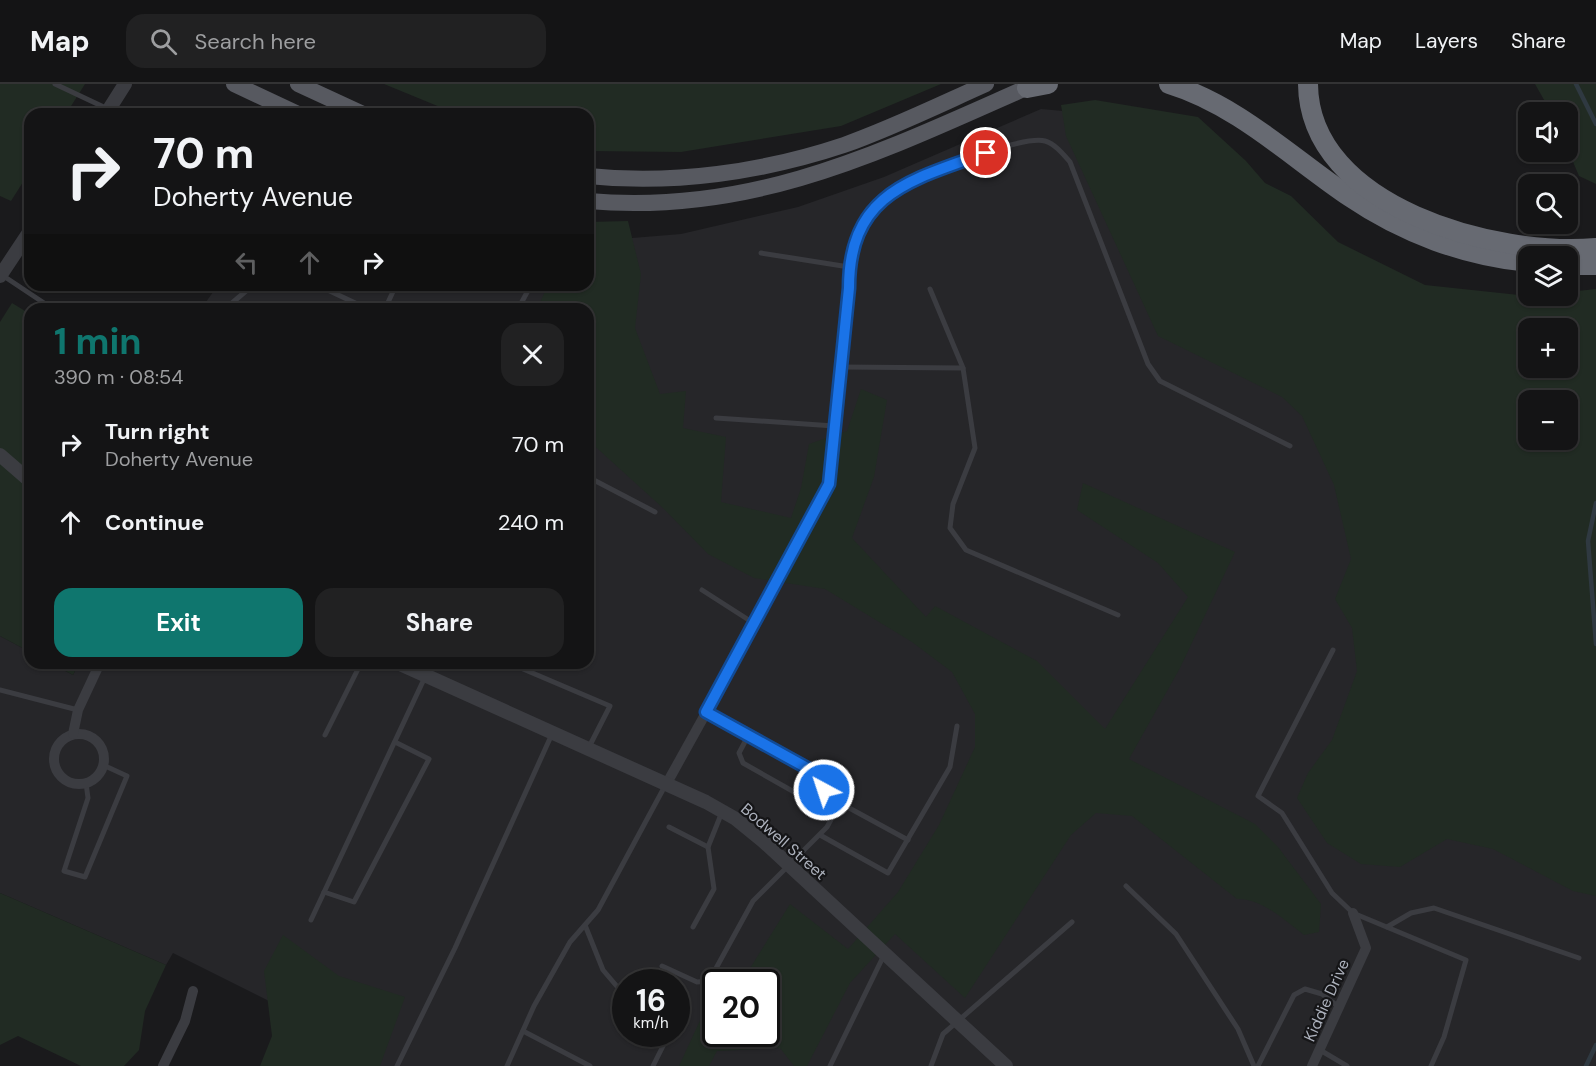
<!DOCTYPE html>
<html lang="en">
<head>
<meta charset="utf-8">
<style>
  body { margin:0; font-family:"DM Sans",sans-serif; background:#212122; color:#f1f3f6; height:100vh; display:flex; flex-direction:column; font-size:22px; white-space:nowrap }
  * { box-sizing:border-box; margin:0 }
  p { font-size:20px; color:#9d9ea0 }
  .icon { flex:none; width:33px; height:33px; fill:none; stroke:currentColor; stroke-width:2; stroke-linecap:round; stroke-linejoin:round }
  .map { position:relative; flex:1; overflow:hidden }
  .side { position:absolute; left:24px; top:219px; width:570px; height:366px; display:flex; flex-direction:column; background:#141415; border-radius:18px; box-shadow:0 2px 4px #0004,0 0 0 2px #333334 }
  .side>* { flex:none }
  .guide { position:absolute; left:24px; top:24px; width:570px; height:183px; border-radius:18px; box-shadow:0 2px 4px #0004,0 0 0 2px #333334; background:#141415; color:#f1f3f6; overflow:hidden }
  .fabs { position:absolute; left:1518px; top:18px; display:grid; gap:12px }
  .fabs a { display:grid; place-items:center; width:60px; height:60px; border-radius:12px; background:#141415; box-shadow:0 2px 4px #0004,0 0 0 2px #333334; font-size:30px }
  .speed { position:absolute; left:612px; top:885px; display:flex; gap:12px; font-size:30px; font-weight:700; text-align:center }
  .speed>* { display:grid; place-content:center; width:78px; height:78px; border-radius:50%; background:#141415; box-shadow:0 2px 4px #0004,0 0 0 2px #333334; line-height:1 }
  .speed small { font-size:15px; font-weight:400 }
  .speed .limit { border:3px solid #111; border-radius:9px; background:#fff; color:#111 }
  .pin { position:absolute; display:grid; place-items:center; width:51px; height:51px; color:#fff; margin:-26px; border:3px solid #fff; border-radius:50%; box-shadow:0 2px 6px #0007 }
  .me { position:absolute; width:66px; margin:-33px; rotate:320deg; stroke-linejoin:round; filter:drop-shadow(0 0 4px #0008) }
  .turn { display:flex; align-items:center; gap:21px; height:126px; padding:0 30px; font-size:27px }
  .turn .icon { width:78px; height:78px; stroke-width:2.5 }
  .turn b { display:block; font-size:42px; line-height:51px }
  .lanes { display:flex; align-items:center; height:57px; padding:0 30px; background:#0003; justify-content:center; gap:30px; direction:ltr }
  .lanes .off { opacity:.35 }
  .round { display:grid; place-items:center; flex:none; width:63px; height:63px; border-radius:18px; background:#212122 }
  .summary { display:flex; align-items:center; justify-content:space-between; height:102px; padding:0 30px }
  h1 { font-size:36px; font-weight:700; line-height:45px; color:#0f766e }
  .primary-button { display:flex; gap:12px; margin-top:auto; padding:12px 30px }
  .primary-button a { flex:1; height:69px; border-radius:18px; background:#0f766e; color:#fff; font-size:24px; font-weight:700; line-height:69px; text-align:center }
  .primary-button a+a { background:#212122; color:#f1f3f6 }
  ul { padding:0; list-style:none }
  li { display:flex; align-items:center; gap:18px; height:78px; padding:0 30px }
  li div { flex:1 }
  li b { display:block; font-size:22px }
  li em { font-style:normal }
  header { display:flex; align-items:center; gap:36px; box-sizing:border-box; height:84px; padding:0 30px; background:#141415; border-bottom:2px solid #333334 }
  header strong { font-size:28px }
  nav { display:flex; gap:33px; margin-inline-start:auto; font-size:21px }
  .search { width:420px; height:54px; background:#212122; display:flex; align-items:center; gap:15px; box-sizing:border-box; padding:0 21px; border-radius:18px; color:#9d9ea0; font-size:22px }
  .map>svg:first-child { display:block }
  .built { fill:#262629; fill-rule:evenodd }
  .green { fill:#212b23; fill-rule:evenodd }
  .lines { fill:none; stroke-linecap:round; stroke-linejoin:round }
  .stream { stroke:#2f3941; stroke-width:4.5 }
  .service { stroke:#3b3c41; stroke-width:5 }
  .minor { stroke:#3b3c41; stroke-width:10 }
  .tertiary { stroke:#3b3c41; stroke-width:14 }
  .primary { stroke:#575960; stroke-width:16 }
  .motorway { stroke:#676a72; stroke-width:20 }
  .route-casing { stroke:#114b97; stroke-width:15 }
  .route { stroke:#1a73e8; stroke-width:10 }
  .labels { text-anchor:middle; stroke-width:4.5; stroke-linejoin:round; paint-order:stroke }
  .street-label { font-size:16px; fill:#acb1bc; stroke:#151517 }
</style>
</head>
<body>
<header>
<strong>Map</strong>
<div class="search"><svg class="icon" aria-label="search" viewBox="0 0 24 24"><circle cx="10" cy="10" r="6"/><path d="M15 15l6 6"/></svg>Search here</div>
<nav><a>Map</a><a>Layers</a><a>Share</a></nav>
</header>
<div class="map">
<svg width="1596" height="982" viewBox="0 0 1596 982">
  <rect width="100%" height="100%" fill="#1a1a1c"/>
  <path class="built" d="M1041 25 1174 37 1596 788V982H362L369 967 173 869 166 881 0 809V552L30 568V579H51L73 591 79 579H588V225H201L218 201H588L620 155 681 150 798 123 884 93ZM626 898H676V950H626ZM716 898H766V950H716Z"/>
  <g class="green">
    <polygon points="0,0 85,0 66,30 30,30 30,87 11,117 0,112"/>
    <polygon points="384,0 941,0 841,42 681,68 588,67 588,30 457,30"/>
    <polygon points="1535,0 1596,0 1596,100 1579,92 1568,66 1568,28 1551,28"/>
    <path d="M1095 16 1198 33 1246 77 1265 99 1291 112 1338 158 1425 201 1528 212H1568V208L1596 205V812L1573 807 1493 765 1447 755 1400 783 1361 780 1327 759 1297 714 1308 689 1332 656 1357 587 1352 544 1335 515 1351 475 1334 401 1302 332 1282 313 1158 252 1066 52 1061 21ZM1568 244V284H1528V244ZM1568 316V356H1528V316Z"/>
    <path d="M628 137 641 190 635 244 660 310 686 307 683 344 726 353 721 418 791 434 801 404 809 360 847 347 861 305 887 316 874 393 852 454 926 533 935 522 1037 577 1105 645 1188 513 1158 479 1077 426 1083 399 1235 468 1180 584 1129 675 1255 740 1278 763 1321 820 1319 848 1304 851C1285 837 1262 814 1237 815L1132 732 1096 729 1071 751 965 914 895 850 850 899 807 982H794L780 964 717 967 709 982H679L704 928 715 917 716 950H766V898H736L749 886 790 820 848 865 898 808 939 741 975 663V630L952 588 912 558 825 505 754 494 708 470 664 425 588 356V225H537L548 201H588V138Z"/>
    <polygon points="12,219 30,230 30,568 0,552 0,238"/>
    <polygon points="51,579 79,579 73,591"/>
    <polygon points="0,809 166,881 145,927 139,966 124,982 81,982 18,952 0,961"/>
    <polygon points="283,851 339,892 405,913 380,982 260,982 272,952 264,887"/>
  </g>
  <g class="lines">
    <g class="stream">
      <polyline points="1576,0 1596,40"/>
      <polyline points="1596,419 1588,457 1596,560"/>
      <polyline points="1586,982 1596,961"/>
    </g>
    <g class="service">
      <polyline points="55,0 108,25"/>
      <path d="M856 160C861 144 868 127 881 116 901 98 1020 50 1045 57 1055 60 1063 70 1070 78L1148 280 1160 297 1290 362"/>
      <polyline points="761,169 849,183"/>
      <polyline points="2,191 53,225"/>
      <polyline points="317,201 368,225"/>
      <polyline points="930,205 963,284"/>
      <polyline points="225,225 253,201"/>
      <polyline points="385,225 396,201"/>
      <polyline points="518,225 531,201"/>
      <polyline points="841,283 963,284 975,364 953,420 950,444 966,466 1118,531"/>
      <polyline points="716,334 834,342"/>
      <polyline points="588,393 655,428"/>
      <polyline points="702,506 755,540"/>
      <polyline points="1333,566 1258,712 1282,729 1332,809 1353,829 1466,876 1444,953 1431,982"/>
      <polyline points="509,579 610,622 589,663"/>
      <polyline points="0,606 78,626"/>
      <polyline points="325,651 361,579"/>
      <polyline points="748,652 739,669 743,679 803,713 824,706"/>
      <polyline points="86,699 88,714 64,787 85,793 127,692 103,681"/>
      <polyline points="840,719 908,756"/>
      <polyline points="669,743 708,763"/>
      <polyline points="820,751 888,789 950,683 957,642"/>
      <polyline points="1126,802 1176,850 1238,945 1254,982"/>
      <polyline points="324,808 354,818 429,675 395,658"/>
      <polyline points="311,836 425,593"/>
      <polyline points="585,841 603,886 626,913"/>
      <polyline points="693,843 714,805 708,763 722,728"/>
      <polyline points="1387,843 1411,829 1434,824 1579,874"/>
      <polyline points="662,882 697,898 709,897 753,817 827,743 840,719 827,710 818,690 706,628"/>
      <polyline points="523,947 590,982"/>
      <polyline points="1320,966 1347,982"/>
      <polyline points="397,982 455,864 552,650"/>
      <polyline points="507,982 534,922 570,858 598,826 666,700"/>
      <polyline points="653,982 665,958 665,950"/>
      <polyline points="830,982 884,871"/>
      <polyline points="931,982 943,950 1072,838"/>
      <polyline points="1258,982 1294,911 1305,905 1322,910 1339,923"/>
    </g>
    <g class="minor">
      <circle cx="79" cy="675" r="25"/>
      <polyline points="73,650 78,626 100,579"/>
      <polyline points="667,699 767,519 829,400 849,204 849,183 856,160"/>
      <polyline points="163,982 185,937 193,907"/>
      <polyline points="1312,982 1366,864 1353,829"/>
    </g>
    <g class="tertiary">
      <polyline points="106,30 125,0"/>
      <polyline points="0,192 30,147"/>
      <polyline points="0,371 30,397"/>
      <polyline points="398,579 706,718 736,735 763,757 1006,982"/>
    </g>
    <g class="primary">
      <polyline points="234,0 298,30"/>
      <polyline points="298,0 363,30"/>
      <path d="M588 92C673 101 763 88 844 61 892 44 939 21 986 0"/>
      <path d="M588 117C756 132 887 65 1035 0"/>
    </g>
    <g class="motorway">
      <path d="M1169 0C1238 21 1292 74 1350 113 1403 149 1465 172 1528 178"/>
      <path d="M1308 0C1309 124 1497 173 1596 164"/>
      <polyline points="1027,4 1048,0"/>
      <polyline points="1568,181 1596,181"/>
    </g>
  </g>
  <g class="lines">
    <defs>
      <path id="route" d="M824 706 818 690 706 628 829 400 849 204C849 109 911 96 986 69"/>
    </defs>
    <use href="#route" class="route-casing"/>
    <use href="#route" class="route"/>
  </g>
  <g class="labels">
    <g class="street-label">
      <text transform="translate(784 757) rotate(41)" y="6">Bodwell Street</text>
      <text transform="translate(1326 916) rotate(-66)" y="6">Kiddie Drive</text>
    </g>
  </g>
</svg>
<div class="fabs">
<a><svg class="icon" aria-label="sound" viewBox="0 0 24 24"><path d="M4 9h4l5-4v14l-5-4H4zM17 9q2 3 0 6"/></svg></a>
<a><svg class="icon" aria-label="search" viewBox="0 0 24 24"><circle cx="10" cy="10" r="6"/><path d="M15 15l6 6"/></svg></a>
<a><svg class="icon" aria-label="layers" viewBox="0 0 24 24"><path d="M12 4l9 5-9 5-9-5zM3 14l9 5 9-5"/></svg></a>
<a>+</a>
<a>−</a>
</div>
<div class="speed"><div>16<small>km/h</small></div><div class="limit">20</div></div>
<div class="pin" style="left:986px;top:69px;background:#d93025"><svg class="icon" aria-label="arrive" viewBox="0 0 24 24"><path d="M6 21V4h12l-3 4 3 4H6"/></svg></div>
<svg class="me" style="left:824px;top:706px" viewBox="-20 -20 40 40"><circle r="17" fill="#1a73e8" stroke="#fff" stroke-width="3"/><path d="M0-11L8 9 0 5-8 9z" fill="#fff"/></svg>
<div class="guide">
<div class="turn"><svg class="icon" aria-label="right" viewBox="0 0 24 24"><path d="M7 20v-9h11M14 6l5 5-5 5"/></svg><div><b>70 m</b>Doherty Avenue</div></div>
<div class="lanes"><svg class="icon off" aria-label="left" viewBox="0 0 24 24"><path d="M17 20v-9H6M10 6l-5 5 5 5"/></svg><svg class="icon off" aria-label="ahead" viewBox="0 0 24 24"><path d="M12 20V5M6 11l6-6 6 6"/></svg><svg class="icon" aria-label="right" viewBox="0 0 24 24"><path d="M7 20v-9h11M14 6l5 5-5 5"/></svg></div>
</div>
<section class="side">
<div class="summary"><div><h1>1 min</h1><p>390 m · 08:54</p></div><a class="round"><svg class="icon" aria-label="close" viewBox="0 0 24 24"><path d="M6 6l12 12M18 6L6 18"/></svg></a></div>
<ul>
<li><svg class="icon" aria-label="right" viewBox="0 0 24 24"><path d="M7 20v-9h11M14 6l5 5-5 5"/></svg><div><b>Turn right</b><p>Doherty Avenue</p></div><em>70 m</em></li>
<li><svg class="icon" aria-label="ahead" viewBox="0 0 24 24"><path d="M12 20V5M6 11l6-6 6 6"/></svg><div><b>Continue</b></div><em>240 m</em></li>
</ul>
<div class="primary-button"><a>Exit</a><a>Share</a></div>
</section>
</div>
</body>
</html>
